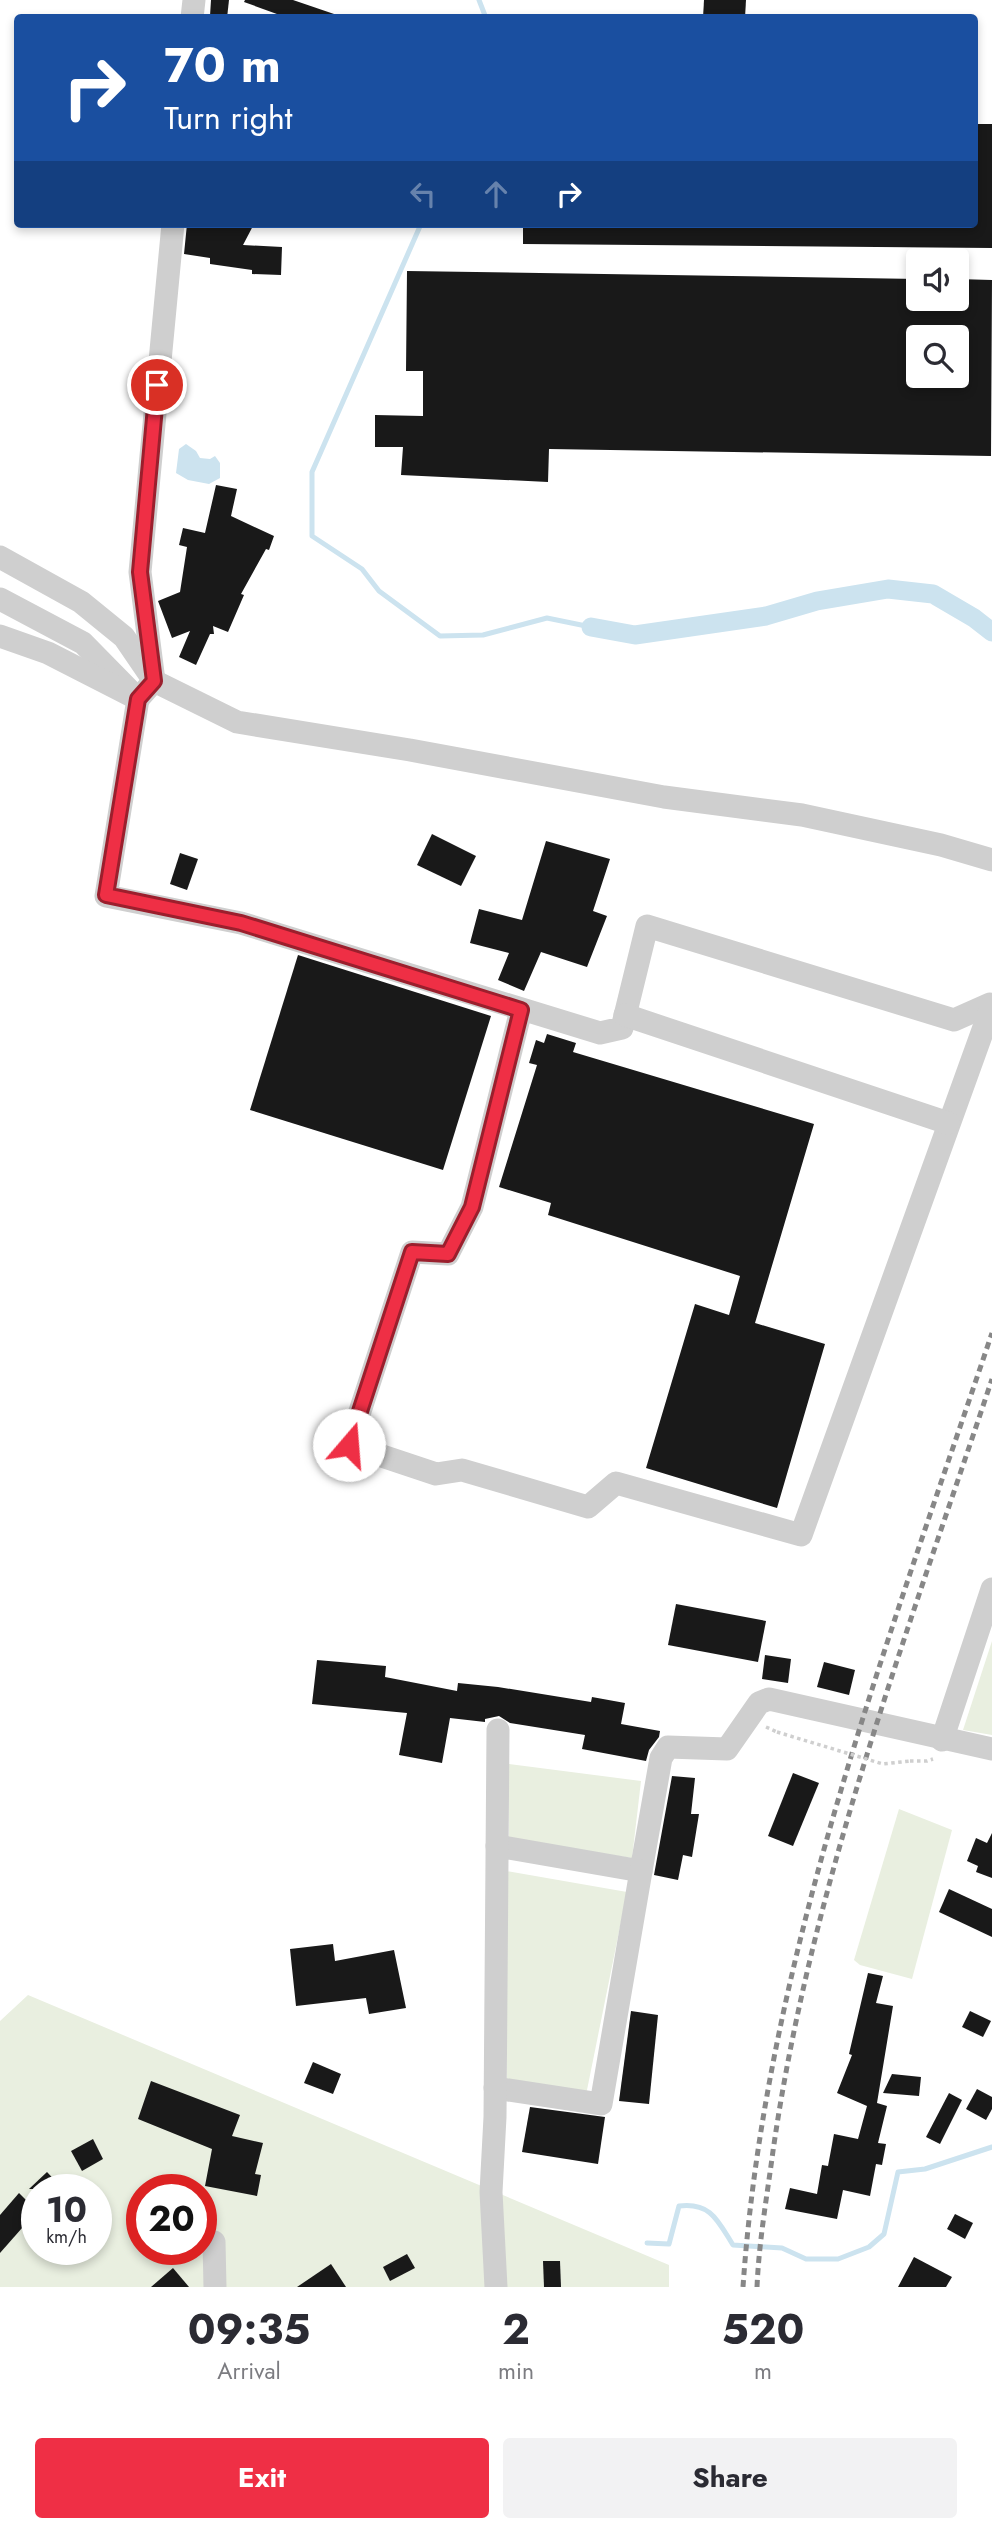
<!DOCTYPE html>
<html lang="en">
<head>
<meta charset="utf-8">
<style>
  body { margin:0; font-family:Jost,sans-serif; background:#f2f2f3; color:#2b2b33; height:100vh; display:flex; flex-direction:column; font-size:26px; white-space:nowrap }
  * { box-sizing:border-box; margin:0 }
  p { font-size:23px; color:#7c7c81 }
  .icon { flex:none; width:38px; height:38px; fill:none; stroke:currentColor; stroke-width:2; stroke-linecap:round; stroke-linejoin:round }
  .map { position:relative; height:2287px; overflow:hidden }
  .details { display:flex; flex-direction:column; background:#fff; flex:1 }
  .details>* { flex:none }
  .hud { position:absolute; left:14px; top:14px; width:964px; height:214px; border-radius:7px; box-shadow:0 4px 10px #0003; background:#1a4fa0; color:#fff; overflow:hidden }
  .buttons { position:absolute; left:906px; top:248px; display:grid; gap:14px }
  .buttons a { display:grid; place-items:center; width:63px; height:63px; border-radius:7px; background:#fff; box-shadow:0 4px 10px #0003; font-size:35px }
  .speed { position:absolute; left:21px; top:2174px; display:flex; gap:14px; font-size:35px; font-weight:700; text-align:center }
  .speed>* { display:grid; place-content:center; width:91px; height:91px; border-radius:50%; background:#fff; box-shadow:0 4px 10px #0003; line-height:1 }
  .speed small { font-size:18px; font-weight:400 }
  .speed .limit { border:10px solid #d22; background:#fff; color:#111 }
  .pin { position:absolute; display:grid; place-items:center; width:60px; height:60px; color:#fff; margin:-30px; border:4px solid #fff; border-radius:50%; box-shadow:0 2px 7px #0007 }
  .me { position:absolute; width:77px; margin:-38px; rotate:18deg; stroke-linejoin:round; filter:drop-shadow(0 0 5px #0008) }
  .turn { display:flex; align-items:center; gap:24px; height:147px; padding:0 35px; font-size:32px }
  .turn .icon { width:91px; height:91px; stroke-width:2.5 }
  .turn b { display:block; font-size:49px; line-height:60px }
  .lanes { display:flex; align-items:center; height:66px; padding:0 35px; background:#0003; justify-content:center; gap:35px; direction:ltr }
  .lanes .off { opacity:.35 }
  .eta { display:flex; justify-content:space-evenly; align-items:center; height:119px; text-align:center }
  .eta b { font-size:42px; font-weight:700; line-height:49px }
  .button { display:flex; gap:14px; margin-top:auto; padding:14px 35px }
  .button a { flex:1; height:80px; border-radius:7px; background:#ef2f45; color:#fff; font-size:28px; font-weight:700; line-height:80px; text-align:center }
  .button a+a { background:#f2f2f3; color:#2b2b33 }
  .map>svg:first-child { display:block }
  .green { fill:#e9efe0; fill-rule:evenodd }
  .water { fill:#cce3ef }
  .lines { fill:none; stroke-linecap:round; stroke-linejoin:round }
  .stream { stroke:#cce3ef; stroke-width:5 }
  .canal { stroke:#cce3ef; stroke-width:19 }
  .building { fill:#191919; fill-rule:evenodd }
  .path { stroke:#cfcfcf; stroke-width:3.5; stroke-dasharray:3.5 3.5; stroke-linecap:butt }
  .minor { stroke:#cfcfcf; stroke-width:23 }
  .rail { stroke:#878787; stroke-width:5; stroke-dasharray:7 5; stroke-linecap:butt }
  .path-bridge { stroke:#cfcfcf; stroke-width:3.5; stroke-dasharray:3.5 3.5; stroke-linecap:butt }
  .route-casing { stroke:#9b1f2d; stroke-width:18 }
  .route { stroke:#ef2f45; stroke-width:12 }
</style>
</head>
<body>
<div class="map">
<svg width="992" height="2287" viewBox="0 0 992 2287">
  <rect width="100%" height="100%" fill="#fff"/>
  <g class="green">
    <polygon points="992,1641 992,1735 963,1730"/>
    <polygon points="509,1764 641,1781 632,1858 509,1840"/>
    <polygon points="899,1809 952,1830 912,1979 860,1965 854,1960"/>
    <polygon points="506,1871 627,1892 586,2095 507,2084"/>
    <path d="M28 1995 669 2265V2287H0V2021ZM37 2189H96V2249H37ZM142 2189H201V2249H142Z"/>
  </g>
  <polygon class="water" points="186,444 196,451 200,458 210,459 215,456 220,463 220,478 209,484 188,480 176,473 179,449"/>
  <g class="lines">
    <g class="stream">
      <polyline points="479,0 486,18"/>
      <polyline points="421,224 312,472 312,536 362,569 379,591 440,636 483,635 547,618 591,627"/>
      <path d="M647 2243 669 2244 679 2206C711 2202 718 2221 733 2245L782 2248 806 2259H838L869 2247 884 2234 898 2172 925 2169 992 2147"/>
    </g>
    <polyline class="canal" points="591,627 635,635 766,616 817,601 888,589 933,594 974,618 992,632"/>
  </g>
  <g class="building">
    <polygon points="211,0 229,0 227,18 210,16"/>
    <polygon points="245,0 293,0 337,15 336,18 288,18 244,2"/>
    <polygon points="704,0 746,0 745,18 703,18"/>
    <polygon points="975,124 992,124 992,248 523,244 523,224 975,224"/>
    <polygon points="187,224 254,224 243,245 282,247 281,275 252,274 252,270 210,264 210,258 184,254"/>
    <path d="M407 271 919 279V299H957V279L992 280 991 456 549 449 548 482 401 475 403 447H375V415L423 416V371H406ZM919 338H957V376H919Z"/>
    <polygon points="216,485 237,489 231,516 274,536 269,550 266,549 241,594 244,595 228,632 213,626 214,634 210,634 196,665 179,657 190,631 172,638 158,601 180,592 187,547 179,545 183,528 205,533"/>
    <polygon points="432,834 476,856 461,886 417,865"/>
    <polygon points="546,841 610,859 593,911 607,916 587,967 541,952 524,991 498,980 509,953 470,943 479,909 522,920"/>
    <polygon points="180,853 198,859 187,890 170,884"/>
    <polygon points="298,955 491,1016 443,1170 250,1110"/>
    <polygon points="547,1034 576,1043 573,1052 814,1124 755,1323 825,1344 777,1508 646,1468 695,1304 729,1315 740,1276 548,1215 551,1203 499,1187 537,1065 529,1063 536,1040 544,1043"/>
    <polygon points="676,1604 766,1621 758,1662 668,1645"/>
    <polygon points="765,1655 791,1659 788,1683 762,1679"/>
    <polygon points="317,1660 386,1666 385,1677 457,1691 458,1683 498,1687 591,1702 592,1697 625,1703 621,1724 660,1731 659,1737 649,1750 646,1761 582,1749 585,1735 510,1723 499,1716 485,1719 485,1722 450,1718 442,1763 399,1755 407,1713 312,1704"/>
    <polygon points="824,1662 855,1670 849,1695 817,1687"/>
    <polygon points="793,1773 819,1783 793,1846 768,1836"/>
    <polygon points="672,1776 695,1778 691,1814 699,1814 692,1857 683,1855 678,1880 654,1875"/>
    <polygon points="992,1833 992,1878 976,1872 978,1866 967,1861 976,1838 987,1843"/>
    <polygon points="949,1889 992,1909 992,1937 939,1912"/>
    <polygon points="333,1944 335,1961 394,1950 406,2008 369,2014 366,1998 296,2006 290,1949"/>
    <polygon points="868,1973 883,1976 876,2003 893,2006 877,2103 887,2106 878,2143 886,2144 882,2165 876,2164 870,2196 843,2190 837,2219 785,2209 790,2188 817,2194 822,2165 828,2166 834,2134 858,2139 867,2106 837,2093 852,2055 849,2054"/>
    <polygon points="631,2011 658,2015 649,2104 619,2101"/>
    <polygon points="970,2011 991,2021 983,2037 962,2027"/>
    <polygon points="313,2062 341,2074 333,2094 304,2083"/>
    <polygon points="892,2074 921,2077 919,2096 883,2093"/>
    <polygon points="151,2081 240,2115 232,2136 263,2143 255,2174 261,2175 257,2196 205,2186 212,2149 138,2119"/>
    <polygon points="977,2089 992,2097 992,2109 986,2120 966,2109"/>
    <polygon points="949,2093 962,2100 940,2144 926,2137"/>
    <polygon points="530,2107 605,2117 598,2164 522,2152"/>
    <polygon points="93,2139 103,2159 82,2171 71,2151"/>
    <polygon points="47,2172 63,2189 29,2189"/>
    <polygon points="19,2193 37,2211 0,2253 0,2215"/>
    <polygon points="955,2214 973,2223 965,2239 947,2229"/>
    <polygon points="407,2254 415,2268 390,2281 383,2267"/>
    <polygon points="914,2257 952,2277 946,2287 898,2287"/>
    <polygon points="543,2261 560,2261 561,2287 544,2287"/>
    <polygon points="331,2264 346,2287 297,2287"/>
    <polygon points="173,2268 189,2287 151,2287"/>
  </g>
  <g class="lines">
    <g class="path">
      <polyline points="766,1727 777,1732"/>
      <polyline points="910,1761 927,1761 933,1759"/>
    </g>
    <g class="minor">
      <polyline points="192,18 194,0"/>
      <polyline points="0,557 81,602 124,637 150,675"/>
      <polyline points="0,599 83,643 138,699 106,896 241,923 600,1033 622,1028 647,926 954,1020 990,1004"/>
      <polyline points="0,636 48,653 138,699 154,681 237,722 410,750 664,797 802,815 941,845 992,860"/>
      <polyline points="154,681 140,572 173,224"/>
      <polyline points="521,1010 472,1207 448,1254 412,1252 349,1445 436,1474 462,1470 588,1507 616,1483 801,1535 992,1005"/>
      <polyline points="625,1015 948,1123"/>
      <polyline points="942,1740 992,1589"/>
      <polyline points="497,1846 641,1871 661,1758 668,1747 727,1749 759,1703 769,1699 992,1749"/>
      <polyline points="495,2088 601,2104 641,1871"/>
      <polyline points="214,2242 215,2287"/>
      <polyline points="496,2287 491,2192 495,2117 498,1730"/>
    </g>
    <g class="rail">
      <path d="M743 2287C765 1963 889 1639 992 1333"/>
      <path d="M757 2287C759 2241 767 2196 773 2151 811 1885 908 1632 992 1379"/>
    </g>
    <polyline class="path-bridge" points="777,1732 883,1764 910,1761"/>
  </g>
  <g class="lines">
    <defs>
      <polyline id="route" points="157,385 140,572 154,681 138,699 106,895 241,923 521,1010 472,1207 448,1254 412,1252 349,1445"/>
    </defs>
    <use href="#route" class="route-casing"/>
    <use href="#route" class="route"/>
  </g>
</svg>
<div class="buttons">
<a><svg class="icon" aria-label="sound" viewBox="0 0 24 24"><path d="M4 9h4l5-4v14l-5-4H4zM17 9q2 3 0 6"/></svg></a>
<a><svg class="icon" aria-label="search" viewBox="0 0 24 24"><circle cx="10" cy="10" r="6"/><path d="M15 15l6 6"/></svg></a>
</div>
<div class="speed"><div>10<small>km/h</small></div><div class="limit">20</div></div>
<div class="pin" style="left:157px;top:385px;background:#d93025"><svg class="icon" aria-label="arrive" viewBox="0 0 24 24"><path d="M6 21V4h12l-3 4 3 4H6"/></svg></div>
<svg class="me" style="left:349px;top:1445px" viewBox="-20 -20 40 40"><circle r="19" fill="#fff"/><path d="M0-13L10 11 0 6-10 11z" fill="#ef2f45"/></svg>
<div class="hud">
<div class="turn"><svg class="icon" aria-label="right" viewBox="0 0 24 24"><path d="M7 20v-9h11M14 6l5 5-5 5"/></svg><div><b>70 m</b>Turn right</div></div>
<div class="lanes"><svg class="icon off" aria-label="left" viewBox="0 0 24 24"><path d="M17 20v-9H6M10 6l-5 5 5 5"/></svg><svg class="icon off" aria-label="ahead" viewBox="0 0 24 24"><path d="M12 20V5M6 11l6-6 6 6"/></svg><svg class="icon" aria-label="right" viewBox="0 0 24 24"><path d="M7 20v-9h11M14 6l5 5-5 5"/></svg></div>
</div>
</div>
<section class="details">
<div class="eta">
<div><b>09:35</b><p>Arrival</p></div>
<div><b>2</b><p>min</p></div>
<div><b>520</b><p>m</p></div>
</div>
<div class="button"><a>Exit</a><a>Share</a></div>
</section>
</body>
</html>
